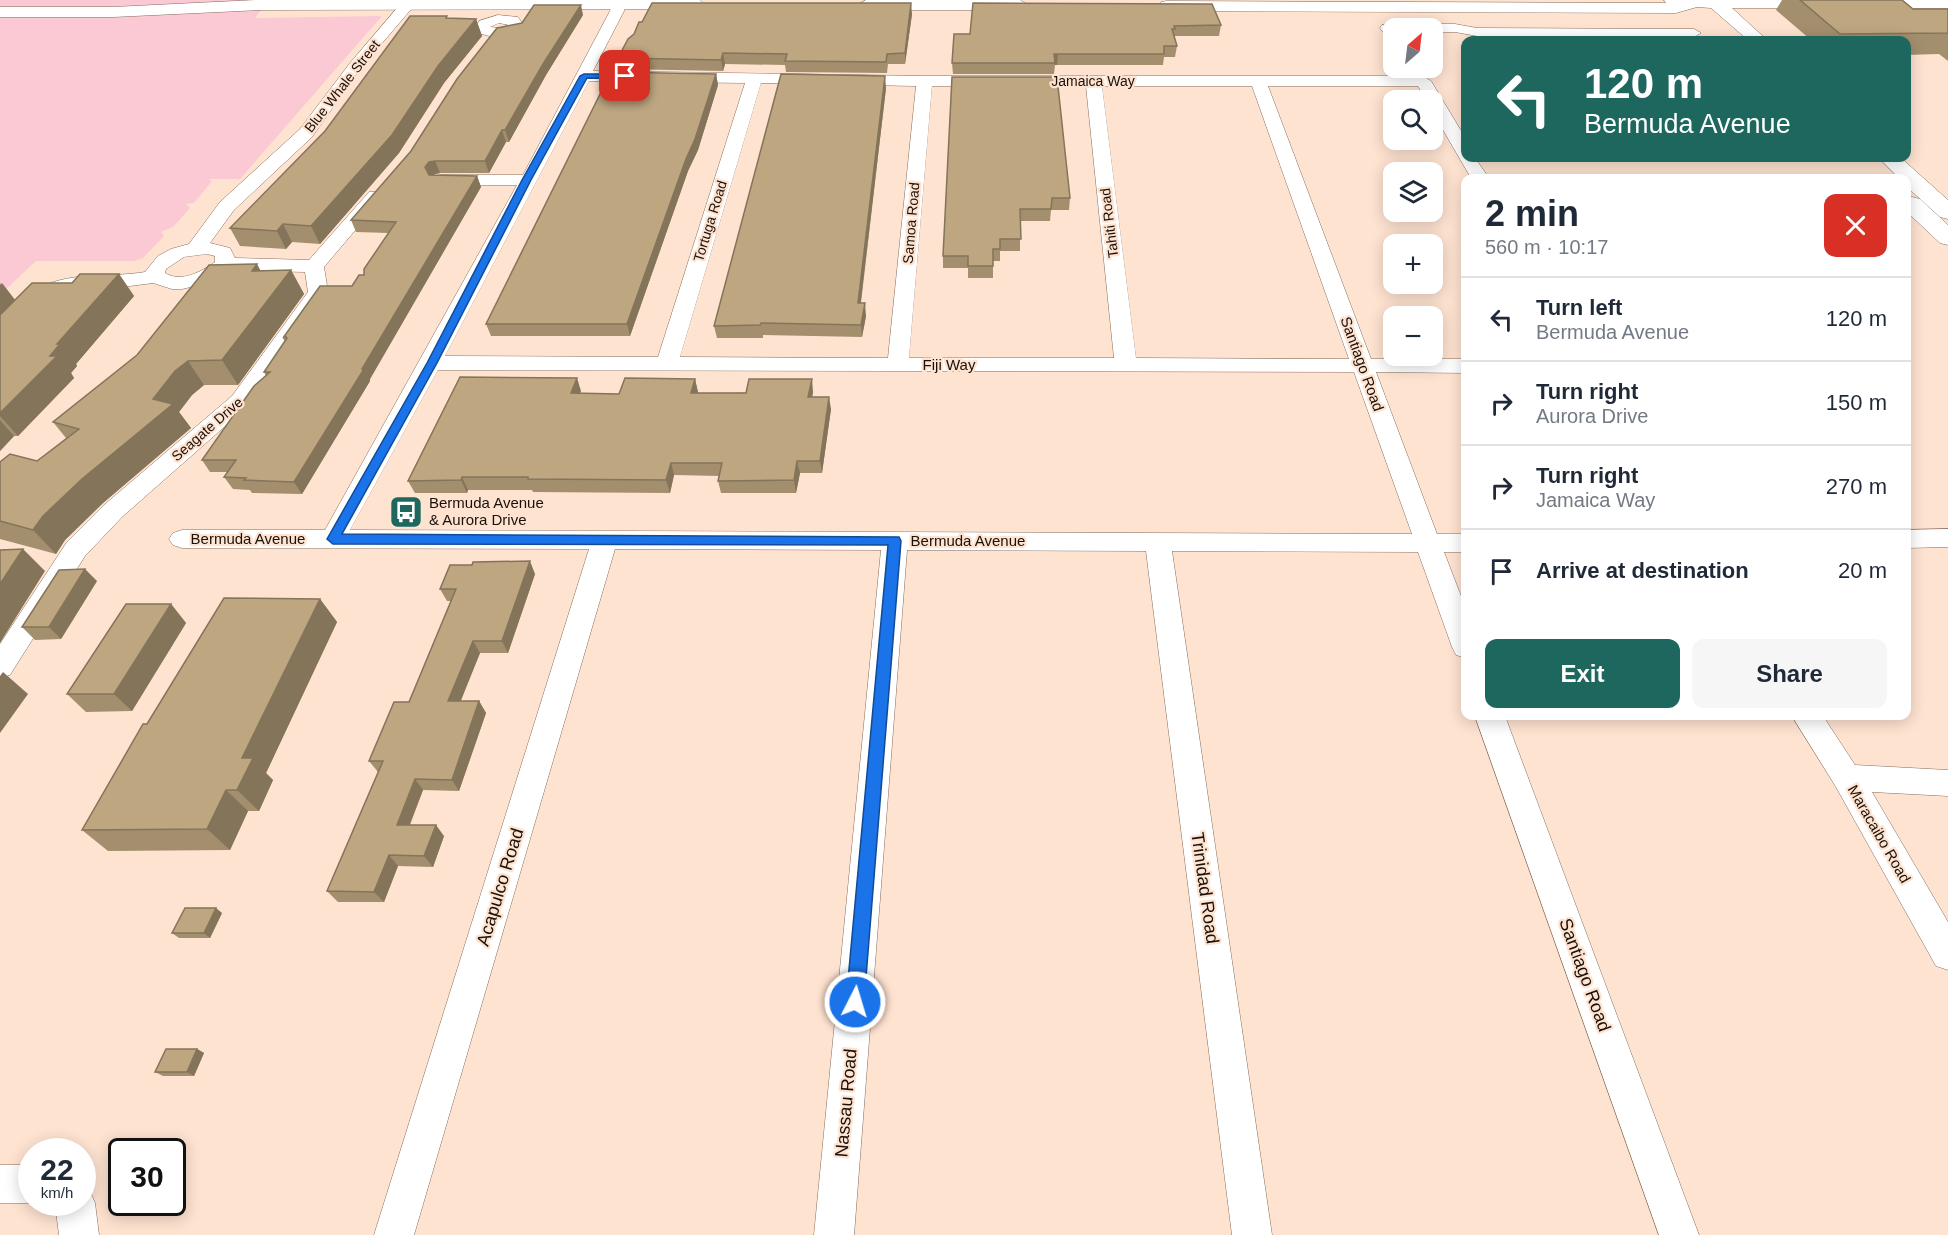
<!DOCTYPE html>
<html lang="en">
<head>
<meta charset="utf-8">
<style>
  body { margin:0; font-family:Helvetica,sans-serif; background:#f6f6f7; color:#1f2937; height:100vh; display:flex; flex-direction:column; font-size:22px; white-space:nowrap }
  * { box-sizing:border-box; margin:0 }
  p { font-size:20px; color:#747a83 }
  .icon { flex:none; width:33px; height:33px; fill:none; stroke:currentColor; stroke-width:2; stroke-linecap:round; stroke-linejoin:round }
  .map { position:relative; flex:1; overflow:hidden }
  .details { position:absolute; left:1461px; top:174px; width:450px; height:546px; display:flex; flex-direction:column; background:#fff; border-radius:12px; box-shadow:0 3px 15px #0003 }
  .details>* { flex:none }
  .guide { position:absolute; left:1461px; top:36px; width:450px; height:126px; border-radius:12px; box-shadow:0 3px 15px #0003; background:#1e675e; color:#fff; overflow:hidden }
  .needle { width:39px; rotate:28deg }
  .fabs { position:absolute; left:1383px; top:18px; display:grid; gap:12px }
  .fabs a { display:grid; place-items:center; width:60px; height:60px; border-radius:12px; background:#fff; box-shadow:0 3px 15px #0003; font-size:30px }
  .speed { position:absolute; left:18px; top:1138px; display:flex; gap:12px; font-size:30px; font-weight:700; text-align:center }
  .speed>* { display:grid; place-content:center; width:78px; height:78px; border-radius:50%; background:#fff; box-shadow:0 3px 15px #0003; line-height:1 }
  .speed small { font-size:15px; font-weight:400 }
  .speed .limit { border:3px solid #111; border-radius:9px; background:#fff; color:#111 }
  .pin { position:absolute; display:grid; place-items:center; width:51px; height:51px; color:#fff; margin:-26px; border-radius:12px; box-shadow:0 3px 9px #0006 }
  .me { position:absolute; width:66px; margin:-33px; rotate:5deg; stroke-linejoin:round; filter:drop-shadow(0 0 4px #0008) }
  .turn { display:flex; align-items:center; gap:21px; height:126px; padding:0 24px; font-size:27px }
  .turn .icon { width:78px; height:78px; stroke-width:2.5 }
  .turn b { display:block; font-size:42px; line-height:51px }
  .round { display:grid; place-items:center; flex:none; width:63px; height:63px; border-radius:12px; background:#f6f6f7 }
  .head { display:flex; align-items:center; justify-content:space-between; height:102px; padding:0 24px }
  h1 { font-size:36px; font-weight:700; line-height:45px }
  .action { display:flex; gap:12px; margin-top:auto; padding:12px 24px }
  .action a { flex:1; height:69px; border-radius:12px; background:#1e675e; color:#fff; font-size:24px; font-weight:700; line-height:69px; text-align:center }
  .action a+a { background:#f6f6f7; color:#1f2937 }
  ul { padding:0; list-style:none }
  li { display:flex; align-items:center; gap:18px; height:84px; padding:0 24px; border-top:2px solid #e0e1e3 }
  li div { flex:1 }
  li b { display:block; font-size:22px }
  li em { font-style:normal }
  .map>svg:first-child { display:block }
  .green { fill:#fac9d4 }
  .lines { fill:none; stroke-linecap:round; stroke-linejoin:round }
  .street-casing { stroke:#856d5d; stroke-width:1 }
  .secondary-casing { stroke:#856d5d; stroke-width:1 }
  .street { fill:#fff; fill-rule:evenodd }
  .secondary { fill:#fff; fill-rule:evenodd }
  .wall { fill:#a38f6e }
  .shaded-wall { fill:#84745a }
  .building { fill:#bda680; stroke:#84745a; stroke-width:1.5 }
  .route { fill:#1a73e8; stroke:#114b97; stroke-width:1.5 }
  .labels { text-anchor:middle; stroke-width:4.5; stroke-linejoin:round; paint-order:stroke }
  .far-street-label { font-size:14px; fill:#1a110a; stroke:#ffe3d1 }
  .street-label { font-size:15px; fill:#1a110a; stroke:#ffe3d1 }
  .poi-label { font-size:15px; fill:#1a110a; stroke:#ffe3d1; text-anchor:start }
  .near-street-label { font-size:18px; fill:#1a110a; stroke:#ffe3d1 }
</style>
</head>
<body>
<div class="map">
<svg width="1948" height="1235" viewBox="0 0 1948 1235">
  <rect width="100%" height="100%" fill="#ffe3d1"/>
  <polygon class="green" points="0,0 268,0 255,18 382,16 240,179 209,179 212,181 194,203 186,204 190,208 173,227 161,232 164,236 143,258 134,261 36,261 0,295"/>
  <g class="lines">
    <defs>
      <g id="street">
        <path d="M404 0H419L360 69 312 137 234 210 210 243 230 248 235 258 309 260 369 192H381L384 196 381 200 324 267 328 292 248 406 122 517 85 556 10 675 0 678V644L67 542 104 505 232 396 308 292 305 272 229 270 208 283 182 289H172L153 283 122 287 70 289 55 295 7 344 0 345V327L41 287C74 271 110 278 145 272L158 256 171 249 189 244 220 202 300 129 350 63ZM207 254 215 256V262C201 272 181 283 165 273L166 269 184 257Z"/>
        <path d="M613 0H627L624 11 593 71 924 76H1423L1431 81 1466 139V158H1475L1489 178H1471L1432 111V100H1426L1418 86H1268L1371 359H1466V373L1376 372 1437 534H1466V552H1444L1466 609V658L1456 655 1452 647 1418 552 1172 551 1272 1235H1232L1146 551 907 550 854 1235H814L881 550 615 549 414 1235H374L589 549 182 548 173 545 169 539 173 533 182 530H325L517 185H441L435 184 432 180 435 176 441 175H523L610 11ZM589 81 745 83 658 357 445 356ZM761 83 916 86 888 358 680 357ZM932 86H1086L1114 358H909ZM1102 86H1252L1349 359 1136 358ZM438 370 1354 372 1412 534 350 530Z"/>
        <path d="M498 15 518 17 524 26C513 39 492 39 477 32L475 29 479 21ZM499 23 509 25 500 28 490 27Z"/>
        <polygon points="1387,24 1455,24 1477,28 1694,29 1701,33 1694,37 1477,36 1455,32 1432,32 1432,28 1394,28 1394,32 1382,31 1380,28 1382,25"/>
        <polygon points="1948,529 1948,547 1906,548 1906,530"/>
        <polygon points="1475,716 1505,716 1699,1235 1659,1235"/>
        <polygon points="1792,716 1823,716 1855,765 1948,770 1948,796 1872,792 1948,922 1948,970 1936,966 1836,787"/>
        <polygon points="0,1165 32,1165 33,1203 0,1203"/>
        <polygon points="82,1186 89,1189 95,1203 99,1235 59,1235 55,1203 82,1203"/>
      </g>
      <g id="secondary">
        <polygon points="256,0 700,0 704,4 701,8 695,9 261,10 113,17 0,17 0,7 113,7"/>
        <polygon points="866,0 1020,0 1028,5 1025,9 1019,10 867,10 861,9 858,5"/>
        <polygon points="1664,0 1948,0 1948,8 1732,8 1767,40 1748,40 1711,8 1697,7 1676,13 1167,11 1161,10 1158,6 1161,2 1167,1 1666,3"/>
        <polygon points="1879,158 1901,158 1948,200 1948,219 1940,217 1906,186 1906,178 1899,178"/>
        <polygon points="1912,197 1920,199 1948,225 1948,245 1940,243 1906,211 1906,199"/>
      </g>
    </defs>
    <use href="#street" class="street-casing"/>
    <use href="#secondary" class="secondary-casing"/>
    <use href="#street" class="street"/>
    <use href="#secondary" class="secondary"/>
  </g>
  <g class="wall">
    <polygon points="1782,0 1902,0 1913,9 1948,9 1948,61 1939,54 1906,55 1906,40 1811,40 1776,10"/>
    <polygon points="973,3 1221,25 1219,36 1174,36 1177,46 1175,57 1164,57 1163,65 1055,65 1054,74 953,74 952,63 970,34"/>
    <polygon points="912,14 905,64 888,64 887,73 786,72 785,65 725,64 723,71 621,69 618,58 634,34"/>
    <polygon points="583,15 546,75 509,142 506,142 489,173 440,173 433,175 477,176 481,187 370,379 370,381 302,494 252,493 250,490 233,489 224,477 228,472 210,472 202,460 266,376 264,372 285,342 283,338 352,286 364,275 388,233 356,232 351,220"/>
    <polygon points="448,18 476,19 482,36 444,83 399,153 320,244 292,242 286,249 240,246 230,228"/>
    <polygon points="716,74 718,85 698,150 688,171 630,336 491,336 486,324"/>
    <polygon points="952,77 1070,198 1069,210 1051,210 1050,221 1020,221 1020,251 1000,251 1000,261 993,261 993,278 968,278 968,268 943,268 943,256"/>
    <polygon points="886,88 861,303 866,316 862,337 763,335 763,338 717,338 714,326"/>
    <polygon points="291,270 304,294 238,385 204,385 192,395 179,412 191,428 103,503 65,540 56,554 0,539 0,462 37,461 66,438 53,422 261,271"/>
    <polygon points="119,274 134,296 76,364 77,366 71,373 74,378 18,436 14,436 0,451 0,283 15,300 72,283"/>
    <polygon points="695,379 698,393 813,392 812,397 831,409 822,473 800,473 796,493 721,493 718,481 719,476 674,475 670,493 533,492 532,490 468,490 467,493 415,493 408,481 581,391 580,393 619,394"/>
    <polygon points="535,574 508,653 480,653 460,701 479,701 486,713 459,791 423,790 410,825 444,836 433,867 398,866 384,902 338,902 327,891 378,772 369,761 409,702 451,601 447,601 440,589"/>
    <polygon points="97,581 61,639 35,640 22,627"/>
    <polygon points="320,599 337,622 266,773 273,780 259,811 248,811 230,850 108,851 82,830 147,724"/>
    <polygon points="171,604 186,623 132,711 86,712 67,694"/>
    <polygon points="222,913 210,938 179,938 172,933"/>
    <polygon points="197,1049 204,1053 194,1076 163,1076 155,1072"/>
  </g>
  <g class="shaded-wall">
    <polygon points="911,3 912,14 905,64 905,53"/>
    <polygon points="581,5 583,15 546,75 509,142 505,130 543,64"/>
    <polygon points="476,19 482,36 444,83 399,153 320,244 311,226"/>
    <polygon points="723,53 725,64 723,71 721,60"/>
    <polygon points="1054,54 1058,54 1057,65 1055,65"/>
    <polygon points="716,74 718,85 698,150 688,171 630,336 627,324"/>
    <polygon points="885,76 886,88 859,316 858,303"/>
    <polygon points="502,130 506,142 489,173 485,161"/>
    <polygon points="435,161 440,173 434,174 429,179 425,167 429,162"/>
    <polygon points="477,176 481,187 370,379 370,381 302,494 294,482"/>
    <polygon points="283,224 292,242 286,249 277,231"/>
    <polygon points="257,264 270,288 252,271"/>
    <polygon points="291,270 304,294 238,385 222,360"/>
    <polygon points="119,274 134,296 76,364 77,366 71,373 74,378 18,436 0,416 0,413 50,356 57,344"/>
    <polygon points="2,283 19,305 0,324 0,286"/>
    <polygon points="865,303 866,316 862,337 861,325"/>
    <polygon points="188,361 204,385 192,395 179,412 191,428 103,503 65,540 56,554 33,530 43,516 153,399 175,371"/>
    <polygon points="577,378 581,391 575,405 571,393"/>
    <polygon points="695,379 698,392 694,406 691,393"/>
    <polygon points="812,379 813,392 810,409 808,397"/>
    <polygon points="829,397 831,409 822,473 820,461"/>
    <polygon points="0,420 14,436 0,451"/>
    <polygon points="797,461 800,473 796,493 794,480"/>
    <polygon points="671,463 674,475 670,493 666,480"/>
    <polygon points="462,477 468,490 467,493 461,480"/>
    <polygon points="23,549 45,571 0,643 0,584"/>
    <polygon points="530,561 535,574 508,653 502,641"/>
    <polygon points="85,569 97,581 61,639 49,627"/>
    <polygon points="320,599 337,622 266,773 273,780 259,811 237,790 242,758"/>
    <polygon points="171,604 186,623 132,711 114,694"/>
    <polygon points="473,641 480,653 456,713 448,701"/>
    <polygon points="3,672 28,694 0,733 0,676"/>
    <polygon points="479,701 486,713 459,791 452,780"/>
    <polygon points="415,779 423,790 405,836 397,825"/>
    <polygon points="226,790 248,811 230,850 207,829"/>
    <polygon points="436,825 444,836 433,867 424,856"/>
    <polygon points="389,855 398,866 384,902 374,892"/>
    <polygon points="216,908 222,913 210,938 204,933"/>
    <polygon points="197,1049 204,1053 194,1076 187,1072"/>
  </g>
  <g class="building">
    <polygon points="1800,0 1902,0 1913,9 1948,9 1948,33 1840,34"/>
    <polygon points="652,3 911,3 905,53 887,54 886,62 785,61 787,54 723,53 721,60 618,58 628,39 634,34 639,22 642,22"/>
    <polygon points="973,3 1212,4 1221,25 1174,26 1175,29 1172,29 1177,46 1164,46 1164,54 1054,54 1055,63 952,63 954,34 970,34"/>
    <polygon points="534,5 581,5 543,64 505,130 502,130 485,161 435,161 429,162 425,167 429,175 477,176 362,369 364,369 294,482 244,480 246,478 224,477 236,460 202,460 254,386 270,372 264,372 287,338 285,336 283,338 320,286 352,286 359,275 364,275 364,269 396,222 351,220 411,151 457,79 497,28 522,23"/>
    <polygon points="410,16 447,16 446,18 476,19 438,66 392,135 311,226 283,224 277,231 230,228 325,131"/>
    <polygon points="611,72 716,74 695,139 686,159 627,324 486,324"/>
    <polygon points="781,74 885,76 858,303 865,303 861,325 761,323 760,325 714,326"/>
    <polygon points="952,77 1057,77 1070,198 1052,198 1051,209 1020,209 1021,239 1000,239 1000,249 993,249 993,266 968,266 968,256 943,256"/>
    <polygon points="257,264 252,271 291,270 222,360 188,361 175,371 153,399 173,404 82,479 43,516 33,530 0,521 0,462 10,454 37,461 79,429 53,422 137,355 209,265"/>
    <polygon points="80,274 119,274 57,344 60,344 50,356 57,356 0,413 0,315 32,283 72,283"/>
    <polygon points="460,377 577,378 571,393 619,394 625,378 695,379 691,393 746,393 749,379 812,379 808,397 829,397 820,461 797,461 794,480 718,481 722,463 671,463 666,480 528,479 528,477 462,477 461,480 408,481"/>
    <polygon points="23,549 0,584 0,550"/>
    <polygon points="530,561 502,641 473,641 448,701 479,701 452,780 415,779 397,825 436,825 424,856 389,855 374,892 327,891 383,761 369,761 394,702 409,702 456,589 440,589 450,565 472,565 473,562"/>
    <polygon points="85,569 49,627 22,627 59,570"/>
    <polygon points="224,598 320,599 242,758 253,758 237,790 226,790 207,829 82,830 143,724 147,724"/>
    <polygon points="126,604 171,604 114,694 67,694"/>
    <polygon points="185,908 216,908 204,933 172,933"/>
    <polygon points="166,1049 197,1049 187,1072 155,1072"/>
  </g>
  <polygon class="route" points="584,74 625,74 629,76 625,79 587,78 531,180 437,363 342,534 899,537 901,541 864,1002 861,1008 855,1010 848,1008 846,1002 888,545 333,544 327,539 427,363 522,180 580,76"/>
  <defs>
    <symbol id="bus-square" viewBox="-11 -11 22 22"><rect x="-9" y="-9" width="18" height="18" rx="4" fill="#1e675e" stroke="#ffe3d1"/><path d="M-5-6H5V4H4V6H2V4H-2V6H-4V4H-5ZM-3.5-4V0h7V-4ZM-3.5 1.2v1.5H-2V1.2ZM2 1.2v1.5H3.5V1.2Z" fill="#fff"/></symbol>
  </defs>
  <g fill-rule="evenodd">
    <use href="#bus-square" x="387" y="493" width="38" height="38"/>
  </g>
  <g class="labels">
    <g class="far-street-label">
      <text x="1093" y="86">Jamaica Way</text>
      <text transform="translate(342 86) rotate(-52)" y="5">Blue Whale Street</text>
      <text transform="translate(710 221) rotate(-73)" y="5">Tortuga Road</text>
      <text transform="translate(911 223) rotate(-85)" y="5">Samoa Road</text>
      <text transform="translate(1109 223) rotate(-97)" y="5">Tahiti Road</text>
      <text transform="translate(207 429) rotate(-41)" y="5">Seagate Drive</text>
    </g>
    <g class="street-label">
      <text transform="translate(1362 364) rotate(70)" y="5">Santiago Road</text>
      <text x="949" y="370">Fiji Way</text>
      <text x="248" y="544">Bermuda Avenue</text>
      <text x="968" y="546">Bermuda Avenue</text>
      <text transform="translate(1879 834) rotate(60)" y="5">Maracaibo Road</text>
    </g>
    <g class="poi-label">
      <text x="429" y="508">Bermuda Avenue<tspan x="429" dy="17">&amp; Aurora Drive</tspan></text>
    </g>
    <g class="near-street-label">
      <text transform="translate(500 887) rotate(-73)" y="6">Acapulco Road</text>
      <text transform="translate(1205 888) rotate(82)" y="6">Trinidad Road</text>
      <text transform="translate(1585 975) rotate(70)" y="6">Santiago Road</text>
      <text transform="translate(846 1103) rotate(-85)" y="6">Nassau Road</text>
    </g>
  </g>
</svg>
<div class="fabs">
<a><svg class="needle" viewBox="-14 -14 28 28"><path d="M0-13l5 13h-10z" fill="#e53935"/><path d="M0 13l5-13h-10z" fill="#747a83"/></svg></a>
<a><svg class="icon" aria-label="search" viewBox="0 0 24 24"><circle cx="10" cy="10" r="6"/><path d="M15 15l6 6"/></svg></a>
<a><svg class="icon" aria-label="layers" viewBox="0 0 24 24"><path d="M12 4l9 5-9 5-9-5zM3 14l9 5 9-5"/></svg></a>
<a>+</a>
<a>−</a>
</div>
<div class="speed"><div>22<small>km/h</small></div><div class="limit">30</div></div>
<div class="pin" style="left:625px;top:76px;background:#d93025"><svg class="icon" aria-label="arrive" viewBox="0 0 24 24"><path d="M6 21V4h12l-3 4 3 4H6"/></svg></div>
<svg class="me" style="left:855px;top:1002px" viewBox="-20 -20 40 40"><circle r="17" fill="#1a73e8" stroke="#fff" stroke-width="3"/><path d="M0-11L8 9 0 5-8 9z" fill="#fff"/></svg>
<div class="guide">
<div class="turn"><svg class="icon" aria-label="left" viewBox="0 0 24 24"><path d="M17 20v-9H6M10 6l-5 5 5 5"/></svg><div><b>120 m</b>Bermuda Avenue</div></div>
</div>
<section class="details">
<div class="head"><div><h1>2 min</h1><p>560 m · 10:17</p></div><a class="round" style="background:#d93025;color:#fff"><svg class="icon" aria-label="close" viewBox="0 0 24 24"><path d="M6 6l12 12M18 6L6 18"/></svg></a></div>
<ul>
<li><svg class="icon" aria-label="left" viewBox="0 0 24 24"><path d="M17 20v-9H6M10 6l-5 5 5 5"/></svg><div><b>Turn left</b><p>Bermuda Avenue</p></div><em>120 m</em></li>
<li><svg class="icon" aria-label="right" viewBox="0 0 24 24"><path d="M7 20v-9h11M14 6l5 5-5 5"/></svg><div><b>Turn right</b><p>Aurora Drive</p></div><em>150 m</em></li>
<li><svg class="icon" aria-label="right" viewBox="0 0 24 24"><path d="M7 20v-9h11M14 6l5 5-5 5"/></svg><div><b>Turn right</b><p>Jamaica Way</p></div><em>270 m</em></li>
<li><svg class="icon" aria-label="arrive" viewBox="0 0 24 24"><path d="M6 21V4h12l-3 4 3 4H6"/></svg><div><b>Arrive at destination</b></div><em>20 m</em></li>
</ul>
<div class="action"><a>Exit</a><a>Share</a></div>
</section>
</div>
</body>
</html>
